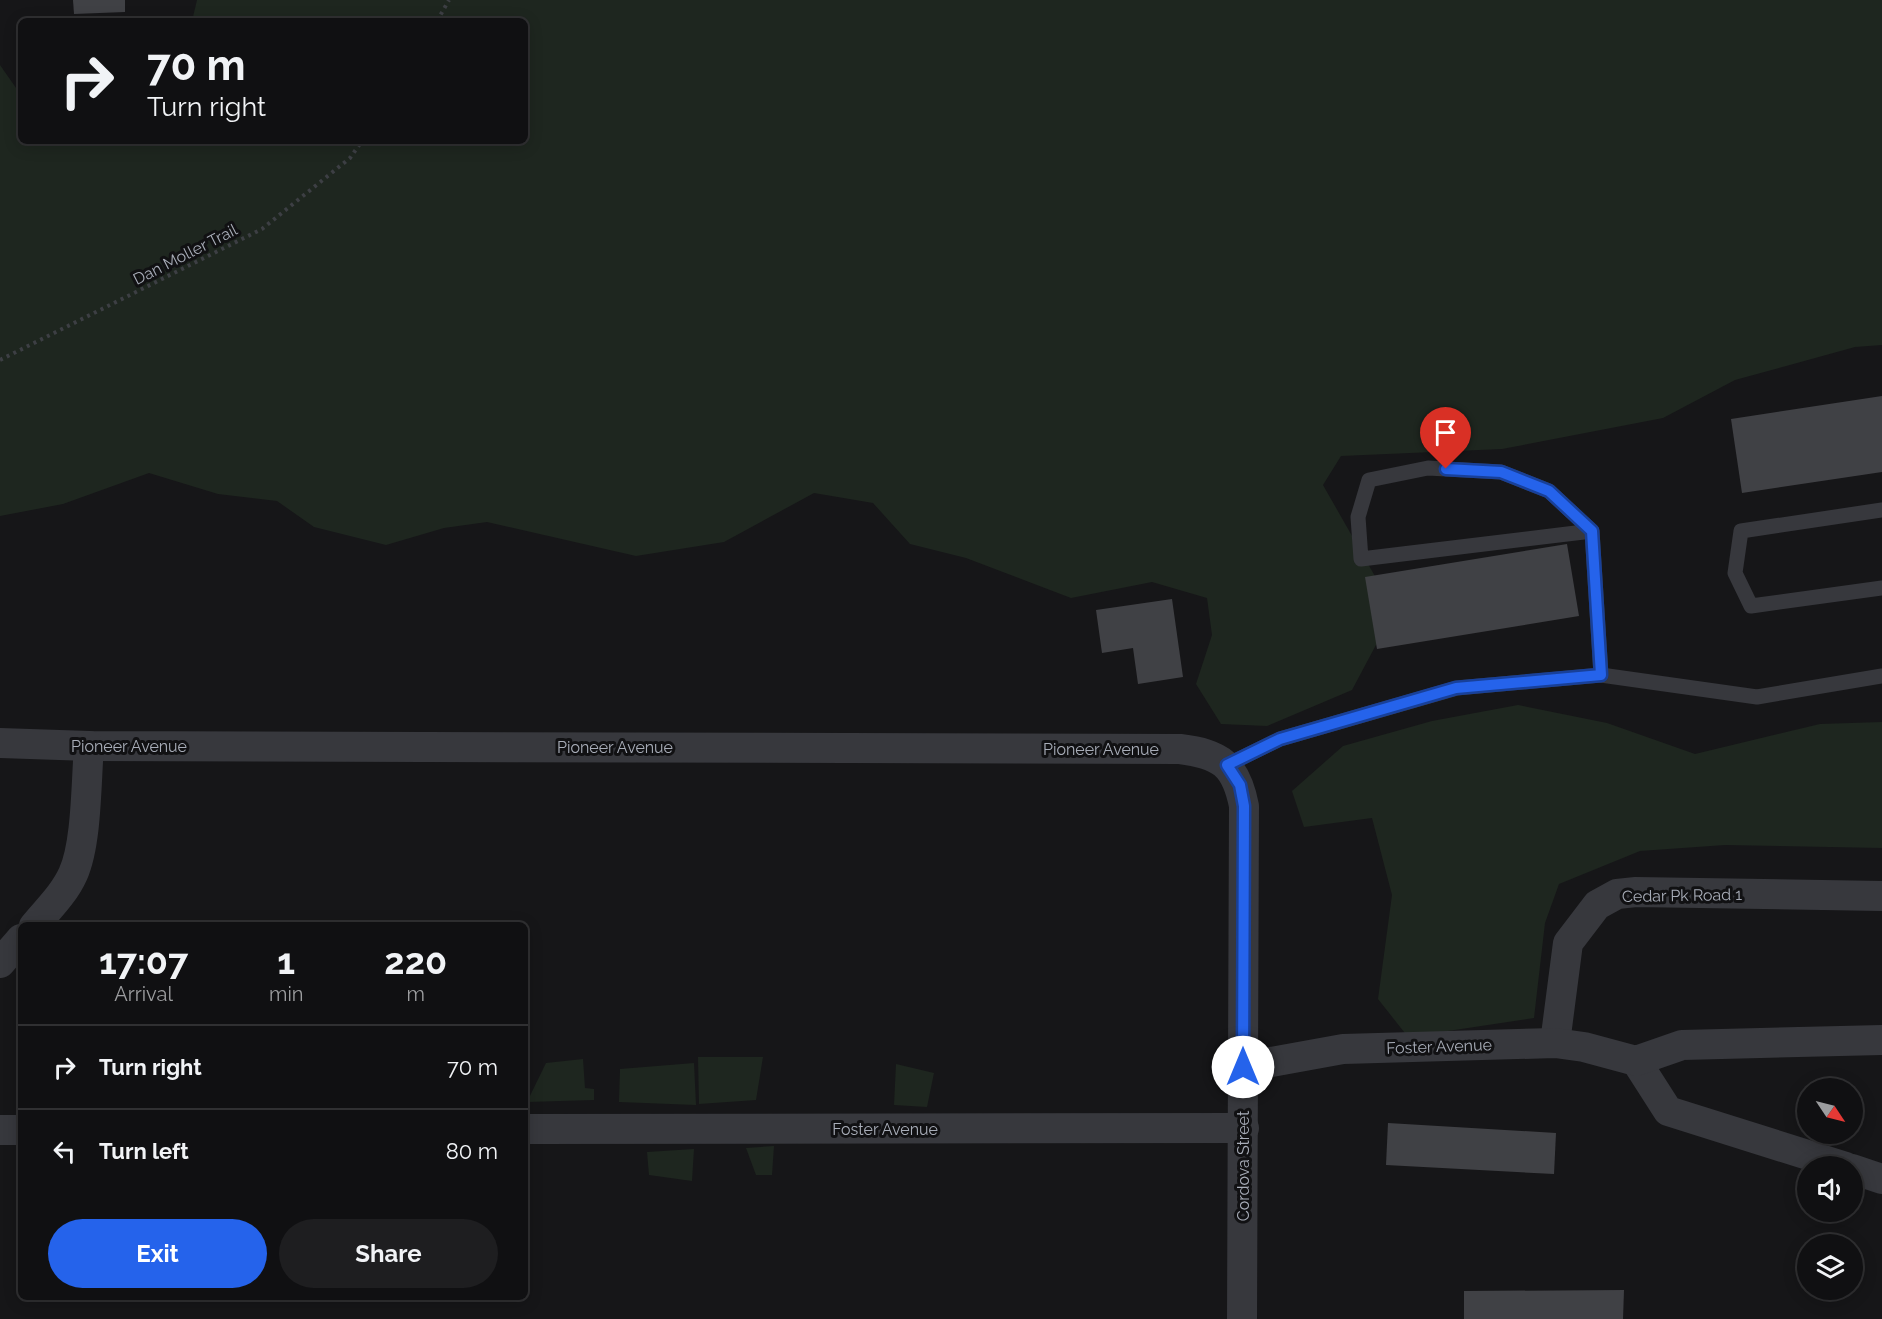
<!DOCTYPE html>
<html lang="en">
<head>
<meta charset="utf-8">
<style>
  body { margin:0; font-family:Raleway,sans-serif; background:#1e1e20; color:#f1f3f6; height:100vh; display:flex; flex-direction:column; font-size:22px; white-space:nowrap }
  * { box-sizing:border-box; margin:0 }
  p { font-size:20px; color:#9c9d9f }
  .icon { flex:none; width:33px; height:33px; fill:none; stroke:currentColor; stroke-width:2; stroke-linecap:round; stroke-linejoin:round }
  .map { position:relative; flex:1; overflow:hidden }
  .panel { position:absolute; left:18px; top:922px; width:510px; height:378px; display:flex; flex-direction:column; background:#101012; border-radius:9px; box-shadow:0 3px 15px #0003,0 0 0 2px #303032 }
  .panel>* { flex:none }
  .top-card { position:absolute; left:18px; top:18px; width:510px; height:126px; border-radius:9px; box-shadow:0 3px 15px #0003,0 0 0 2px #303032; background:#101012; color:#f1f3f6; overflow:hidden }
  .needle { width:39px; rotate:125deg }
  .controls { position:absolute; left:1797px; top:1078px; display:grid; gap:12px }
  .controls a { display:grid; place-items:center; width:66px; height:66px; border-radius:50%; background:#101012; box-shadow:0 3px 15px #0003,0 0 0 2px #303032; font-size:30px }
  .pin { position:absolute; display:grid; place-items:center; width:51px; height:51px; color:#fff; margin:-62px -26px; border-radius:50% 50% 50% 0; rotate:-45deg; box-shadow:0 0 6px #0007 }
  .pin .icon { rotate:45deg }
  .me { position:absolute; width:66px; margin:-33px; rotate:0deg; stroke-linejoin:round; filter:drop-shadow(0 0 4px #0008) }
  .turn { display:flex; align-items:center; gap:21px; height:126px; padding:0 30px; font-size:27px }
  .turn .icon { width:78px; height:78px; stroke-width:2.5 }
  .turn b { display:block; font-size:42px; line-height:51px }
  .eta { display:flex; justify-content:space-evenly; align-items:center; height:102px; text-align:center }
  .eta b { font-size:36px; font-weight:700; line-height:42px }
  .action { display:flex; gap:12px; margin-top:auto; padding:12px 30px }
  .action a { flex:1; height:69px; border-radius:36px; background:#2563eb; color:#fff; font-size:24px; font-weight:700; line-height:69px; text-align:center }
  .action a+a { background:#1e1e20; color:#f1f3f6 }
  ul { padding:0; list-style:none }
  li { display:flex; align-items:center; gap:18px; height:84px; padding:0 30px; border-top:2px solid #303032 }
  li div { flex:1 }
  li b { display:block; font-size:22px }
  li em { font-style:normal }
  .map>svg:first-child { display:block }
  .green { fill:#1e261f }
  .building { fill:#404145 }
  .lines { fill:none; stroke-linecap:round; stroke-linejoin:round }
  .path { stroke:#3d3f44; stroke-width:4; stroke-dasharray:3 4.5; stroke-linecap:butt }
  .service { stroke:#37383d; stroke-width:15 }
  .minor { stroke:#37383d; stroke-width:30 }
  .route-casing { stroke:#184099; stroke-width:15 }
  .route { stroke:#2563eb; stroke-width:10 }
  .labels { text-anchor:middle; stroke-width:6; stroke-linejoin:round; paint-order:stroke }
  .street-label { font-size:16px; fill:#a8adb8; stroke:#111113 }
</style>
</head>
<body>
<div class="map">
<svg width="1882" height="1319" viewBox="0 0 1882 1319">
  <rect width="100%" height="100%" fill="#161618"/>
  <g class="green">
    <polygon points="197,0 1882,0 1882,345 1855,347 1735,380 1663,418 1502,449 1341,456 1323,485 1380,585 1385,628 1352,690 1267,726 1221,724 1196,684 1212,635 1207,598 1152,582 1071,598 966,558 910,544 873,503 814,493 724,542 636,556 487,522 444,528 386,545 314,527 277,501 218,494 149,473 63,504 0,516 0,65 21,95 21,141 525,141 525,21 192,21"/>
    <polygon points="1518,705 1607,723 1695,754 1820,724 1882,722 1882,848 1725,845 1640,851 1559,884 1545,923 1534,1018 1408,1037 1378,999 1392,895 1372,818 1304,827 1292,791 1343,746 1432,721"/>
    <polygon points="698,1057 763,1057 756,1100 699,1104"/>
    <polygon points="583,1059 585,1088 594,1089 594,1100 527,1102 546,1063"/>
    <polygon points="694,1063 696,1105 619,1102 620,1069"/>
    <polygon points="896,1064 934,1073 927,1107 894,1105"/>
    <polygon points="774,1146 772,1175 756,1175 746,1148"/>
    <polygon points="694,1149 692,1181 649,1175 647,1152"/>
  </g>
  <g class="building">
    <polygon points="73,0 125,0 125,12 74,14"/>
    <polygon points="1882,396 1882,472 1742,493 1731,419"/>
    <polygon points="1567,544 1579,616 1377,649 1365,577"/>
    <polygon points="1172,599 1183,677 1138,684 1133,648 1102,653 1096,610"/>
    <polygon points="1388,1123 1556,1133 1554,1174 1386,1165"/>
    <polygon points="1624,1290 1623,1319 1464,1319 1464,1291"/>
  </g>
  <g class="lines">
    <g class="path">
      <polyline points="437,21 449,0"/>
      <polyline points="0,360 262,229 350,158 362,141"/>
    </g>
    <g class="service">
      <polyline points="1882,510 1741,531 1735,573 1751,606 1882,588"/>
      <polyline points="1601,675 1757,697 1882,676"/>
      <polyline points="1227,765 1280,739 1457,688 1601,675 1592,531 1549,491 1501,472 1428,468 1369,480 1358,517 1361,559 1592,531"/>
    </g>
    <g class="minor">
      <path d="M0 743 89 746 1180 749C1221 754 1236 765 1244 806L1242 1319"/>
      <path d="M34 926C48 909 64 894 73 874 87 843 86 782 89 746"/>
      <polyline points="0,963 21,939"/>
      <polyline points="1555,1043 1568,943 1597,905 1617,894 1636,892 1882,896"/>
      <polyline points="1636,1061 1668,1111 1846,1167"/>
      <polyline points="1243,1067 1343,1049 1555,1043 1584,1047 1636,1061 1682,1045 1882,1040"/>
      <polyline points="525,1129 1244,1128"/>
      <polyline points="0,1130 21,1130"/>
      <polyline points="1852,1169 1882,1179"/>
    </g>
  </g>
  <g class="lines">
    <defs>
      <polyline id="route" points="1243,1067 1244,806 1240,785 1227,765 1280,739 1456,688 1601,675 1592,531 1549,491 1501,472 1446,469"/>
    </defs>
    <use href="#route" class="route-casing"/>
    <use href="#route" class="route"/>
  </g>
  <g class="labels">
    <g class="street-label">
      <text transform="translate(185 254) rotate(-27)" y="6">Dan Moller Trail</text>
      <text x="129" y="752">Pioneer Avenue</text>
      <text x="615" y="753">Pioneer Avenue</text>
      <text x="1101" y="755">Pioneer Avenue</text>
      <text transform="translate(1682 895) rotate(-1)" y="6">Cedar Pk Road 1</text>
      <text transform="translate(1439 1046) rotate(-2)" y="6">Foster Avenue</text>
      <text x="885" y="1135">Foster Avenue</text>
      <text transform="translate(1243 1166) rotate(-90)" y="6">Cordova Street</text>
    </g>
  </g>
</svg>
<div class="controls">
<a><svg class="needle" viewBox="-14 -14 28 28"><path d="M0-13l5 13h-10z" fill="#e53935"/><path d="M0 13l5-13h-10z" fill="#9c9d9f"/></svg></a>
<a><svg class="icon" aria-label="sound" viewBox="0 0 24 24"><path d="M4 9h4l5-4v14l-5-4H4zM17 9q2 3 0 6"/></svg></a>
<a><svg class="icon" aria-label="layers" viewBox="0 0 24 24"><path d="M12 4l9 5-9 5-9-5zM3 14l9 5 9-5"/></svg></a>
</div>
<div class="pin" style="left:1446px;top:469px;background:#d93025"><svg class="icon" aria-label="arrive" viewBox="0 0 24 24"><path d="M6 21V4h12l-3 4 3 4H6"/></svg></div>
<svg class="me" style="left:1243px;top:1067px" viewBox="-20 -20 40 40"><circle r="19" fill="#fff"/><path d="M0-13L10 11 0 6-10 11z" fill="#2563eb"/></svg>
<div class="top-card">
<div class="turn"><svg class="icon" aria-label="right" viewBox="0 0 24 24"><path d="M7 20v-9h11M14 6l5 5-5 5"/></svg><div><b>70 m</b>Turn right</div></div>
</div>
<section class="panel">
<div class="eta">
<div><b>17:07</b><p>Arrival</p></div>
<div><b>1</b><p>min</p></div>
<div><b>220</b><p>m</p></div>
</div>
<ul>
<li><svg class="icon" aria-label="right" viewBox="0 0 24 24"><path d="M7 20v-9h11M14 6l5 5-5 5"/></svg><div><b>Turn right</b></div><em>70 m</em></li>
<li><svg class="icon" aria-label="left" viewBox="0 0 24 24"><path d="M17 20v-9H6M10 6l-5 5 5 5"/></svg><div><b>Turn left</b></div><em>80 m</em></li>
</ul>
<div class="action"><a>Exit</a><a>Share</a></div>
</section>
</div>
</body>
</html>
